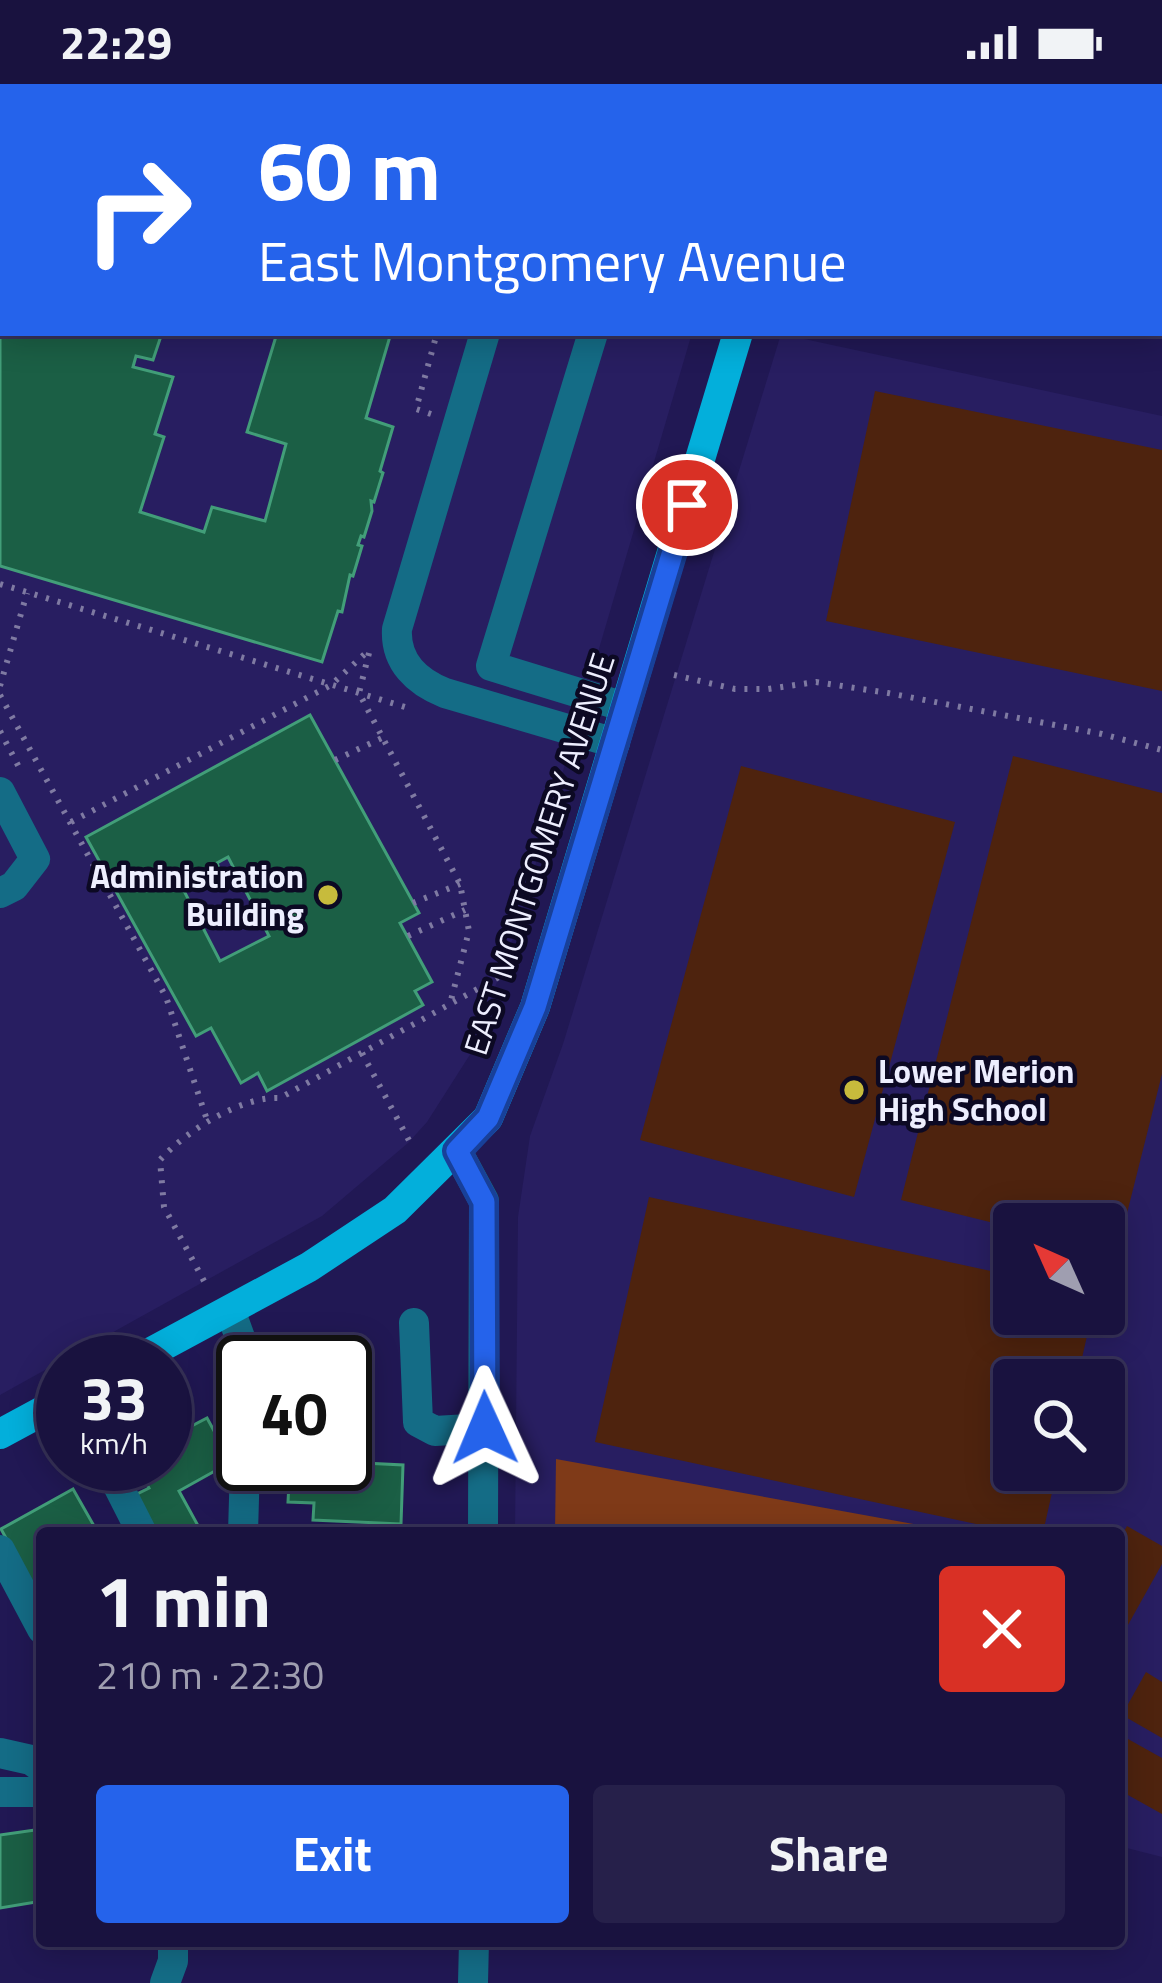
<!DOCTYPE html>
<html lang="en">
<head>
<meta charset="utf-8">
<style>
  body { margin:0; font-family:"Titillium Web",sans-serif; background:#26204a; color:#f1f3f6; height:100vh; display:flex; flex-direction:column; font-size:45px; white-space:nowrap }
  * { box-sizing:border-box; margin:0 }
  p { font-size:39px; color:#9f9eb0 }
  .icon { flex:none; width:66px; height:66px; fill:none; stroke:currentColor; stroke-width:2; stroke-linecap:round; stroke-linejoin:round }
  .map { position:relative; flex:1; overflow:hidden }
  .details { position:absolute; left:36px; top:1443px; width:1089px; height:420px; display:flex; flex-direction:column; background:#19123f; border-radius:12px; box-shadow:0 6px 30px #0003,0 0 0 3px #373259 }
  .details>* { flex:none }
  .guide { position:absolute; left:0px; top:0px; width:1164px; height:252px; box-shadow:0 6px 30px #0003,0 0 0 3px #373259; background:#2563eb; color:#fff; overflow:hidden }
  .needle { width:78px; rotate:315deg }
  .buttons { position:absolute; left:993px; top:1119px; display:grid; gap:24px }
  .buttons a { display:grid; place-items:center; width:132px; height:132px; border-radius:12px; background:#19123f; box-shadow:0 6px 30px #0003,0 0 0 3px #373259; font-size:60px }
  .speed { position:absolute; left:36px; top:1251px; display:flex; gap:24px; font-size:60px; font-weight:700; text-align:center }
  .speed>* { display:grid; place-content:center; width:156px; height:156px; border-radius:50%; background:#19123f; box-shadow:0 6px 30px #0003,0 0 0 3px #373259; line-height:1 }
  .speed small { font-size:30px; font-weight:400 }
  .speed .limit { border:6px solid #111; border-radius:18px; background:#fff; color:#111 }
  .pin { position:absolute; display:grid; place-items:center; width:102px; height:102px; color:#fff; margin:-51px; border:6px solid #fff; border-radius:50%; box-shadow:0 3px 12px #0007 }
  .me { position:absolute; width:132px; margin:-66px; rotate:359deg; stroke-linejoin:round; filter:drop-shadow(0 0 9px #0008) }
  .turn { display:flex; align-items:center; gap:42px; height:252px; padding:0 60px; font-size:54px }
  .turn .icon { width:156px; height:156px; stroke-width:2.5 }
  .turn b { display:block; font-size:84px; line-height:102px }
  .round { display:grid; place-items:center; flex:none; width:126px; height:126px; border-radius:12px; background:#26204a }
  .overview { display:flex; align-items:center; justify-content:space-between; height:204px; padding:0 60px }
  h1 { font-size:72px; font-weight:700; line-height:90px }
  .primary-button { display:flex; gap:24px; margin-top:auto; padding:24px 60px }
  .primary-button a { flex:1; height:138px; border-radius:12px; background:#2563eb; color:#fff; font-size:48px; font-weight:700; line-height:138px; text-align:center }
  .primary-button a+a { background:#26204a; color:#f1f3f6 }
  .status { display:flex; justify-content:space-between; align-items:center; height:84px; padding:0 60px; background:#19123f; direction:ltr }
  .status svg { height:33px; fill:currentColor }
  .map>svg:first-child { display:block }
  .built { fill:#281e61; fill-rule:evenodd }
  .green { fill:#4e230e }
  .forest { fill:#7f3a18 }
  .building { fill:#1b5f45; stroke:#429e79; stroke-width:3; fill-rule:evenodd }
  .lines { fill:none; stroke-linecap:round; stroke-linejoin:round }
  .path { stroke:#7f7aa2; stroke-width:6; stroke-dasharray:3 9; stroke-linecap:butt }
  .minor { stroke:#146c86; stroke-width:30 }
  .major { stroke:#03afdb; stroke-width:30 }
  .route-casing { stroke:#184099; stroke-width:30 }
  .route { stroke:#2563eb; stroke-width:21 }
  .poi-dot { fill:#c7bb3c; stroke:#0c0923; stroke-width:4.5 }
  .labels { text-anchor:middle; stroke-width:9; stroke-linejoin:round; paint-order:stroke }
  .street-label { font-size:33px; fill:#edeefe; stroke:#0c0923 }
  .poi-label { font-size:33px; font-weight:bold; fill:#edeefe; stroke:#0c0923; text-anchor:end }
</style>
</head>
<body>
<div class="status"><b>22:29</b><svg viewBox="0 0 49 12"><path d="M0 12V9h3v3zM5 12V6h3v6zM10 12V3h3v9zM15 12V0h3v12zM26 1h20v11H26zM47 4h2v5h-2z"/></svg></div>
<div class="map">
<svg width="1162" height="1899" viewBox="0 0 1162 1899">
  <rect width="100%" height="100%" fill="#211854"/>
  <g class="built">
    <polygon points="0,0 758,3 3,3 3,249 692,249 517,843 471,969 427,1038 408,1059 322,1132 0,1311"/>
    <path d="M781 250 1162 332V1773L1119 1762V1449H515L518 1133 530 1052 563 960ZM1014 1140H1104V1230H1014ZM1014 1296H1104V1386H1014Z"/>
  </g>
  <g class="green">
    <polygon points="875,307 1162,366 1162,607 826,537"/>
    <polygon points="1013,672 1162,709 1162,990 1117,1169 1104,1166 1104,1140 1014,1140 1014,1144 901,1116"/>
    <polygon points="741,682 955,738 854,1113 640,1056"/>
    <polygon points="649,1113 1014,1192 1014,1230 1092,1230 1077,1296 1014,1296 1014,1386 1057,1386 1043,1449 1018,1449 595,1358"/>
    <polygon points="1127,1442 1162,1462 1162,1480 1119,1557 1119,1456"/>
    <polygon points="1146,1588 1162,1598 1162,1654 1122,1631"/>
    <polygon points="1119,1650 1162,1674 1162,1730 1119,1706"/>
  </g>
  <polygon class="forest" points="556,1375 963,1449 555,1449"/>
  <g class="building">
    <polygon points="0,30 3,249 162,249 153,276 136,272 133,283 173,293 155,350 164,353 140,428 204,448 212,423 265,437 286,360 247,348 277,249 391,249 366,334 393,343 380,387 383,389 374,418 371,417 372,427 364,453 361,452 358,461 362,462 353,492 350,491 342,528 338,527 322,578 0,482"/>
    <path d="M310 631 419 829 400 839 432 898 415 907 423 921 267 1007 258 989 241 999 211 944 196 952 86 753ZM228 773 269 852 220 877 182 803 219 784 217 779Z"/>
    <polygon points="345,1283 368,1284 364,1379 403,1381 401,1440 313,1436 314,1419 288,1418 290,1380 345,1380"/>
    <polygon points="207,1334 231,1378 179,1407 202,1449 151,1449 131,1413 149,1404 136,1380 165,1380 165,1356"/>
    <polygon points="73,1405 98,1449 42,1449 42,1520 1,1445"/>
    <polygon points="42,1745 42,1817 0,1824 0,1751"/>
  </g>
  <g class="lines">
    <g class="path">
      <polyline points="183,0 193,3"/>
      <polyline points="610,0 626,3"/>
      <polyline points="65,3 66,0"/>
      <polyline points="516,3 525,0"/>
      <polyline points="431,330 416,325 437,249"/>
      <polyline points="0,500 405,623"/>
      <polyline points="369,569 359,609 460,800 469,847 450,920"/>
      <polyline points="674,591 735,605 768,605 816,598 888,609 1102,650 1162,666"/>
      <polyline points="0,602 27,509"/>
      <polyline points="0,611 166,913 208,1039"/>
      <polyline points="0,647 21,687"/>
      <polyline points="335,676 382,654"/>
      <polyline points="71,738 331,601 368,567"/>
      <polyline points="413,819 460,800"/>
      <polyline points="408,852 465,826"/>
      <polyline points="362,969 412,1062"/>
      <path d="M204 1197 164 1123 160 1076C186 1047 241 1012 280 1014L499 893"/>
    </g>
    <g class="minor">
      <polyline points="288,0 300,3"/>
      <polyline points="952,0 966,3"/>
      <polyline points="467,3 476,0"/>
      <polyline points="1161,46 1162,46"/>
      <path d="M485 249 397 545C395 578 417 598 445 609L615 659"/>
      <polyline points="593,249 491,582 625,623"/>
      <polyline points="0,708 35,775 14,802 0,809"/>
      <polyline points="457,1067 484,1117 483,1449"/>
      <polyline points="230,1226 249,1278"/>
      <polyline points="414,1239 418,1338 435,1347 485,1344"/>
      <polyline points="107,1380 142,1449"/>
      <polyline points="243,1449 245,1380"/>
      <polyline points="0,1466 42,1545"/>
      <polyline points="0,1669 31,1676 42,1684"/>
      <polyline points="0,1708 42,1708"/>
      <polyline points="165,1899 173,1877 173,1857"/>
      <polyline points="473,1899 474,1857"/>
    </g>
    <g class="major">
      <polyline points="811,3 812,0"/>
      <polyline points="133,1278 309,1183 395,1126 488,1034 535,923 738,249"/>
      <polyline points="0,1350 63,1316"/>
    </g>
  </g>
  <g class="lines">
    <defs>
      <polyline id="route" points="485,1344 484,1118 457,1067 488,1034 535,923 687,421"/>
    </defs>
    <use href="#route" class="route-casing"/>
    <use href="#route" class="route"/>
  </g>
  <g class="poi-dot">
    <circle cx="328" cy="811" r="12"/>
    <circle cx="854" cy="1006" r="12"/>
  </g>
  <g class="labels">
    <g class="street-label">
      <text transform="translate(539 770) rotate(-72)" y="12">EAST MONTGOMERY AVENUE</text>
    </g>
    <g class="poi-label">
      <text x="304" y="804">Administration<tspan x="304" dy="38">Building</tspan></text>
      <text x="878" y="999" text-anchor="start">Lower Merion<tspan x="878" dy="38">High School</tspan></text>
    </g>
  </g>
</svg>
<div class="buttons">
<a><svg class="needle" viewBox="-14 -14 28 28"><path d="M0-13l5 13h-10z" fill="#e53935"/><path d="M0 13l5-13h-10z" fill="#9f9eb0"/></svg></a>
<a><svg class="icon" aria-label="search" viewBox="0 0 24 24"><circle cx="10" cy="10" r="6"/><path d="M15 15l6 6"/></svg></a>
</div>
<div class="speed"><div>33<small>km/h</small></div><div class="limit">40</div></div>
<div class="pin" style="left:687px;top:421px;background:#d93025"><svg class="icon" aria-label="arrive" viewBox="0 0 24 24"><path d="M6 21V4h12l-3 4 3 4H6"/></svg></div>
<svg class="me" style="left:485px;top:1344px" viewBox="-20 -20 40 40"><path d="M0-17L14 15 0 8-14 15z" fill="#2563eb" stroke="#fff" stroke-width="4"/></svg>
<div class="guide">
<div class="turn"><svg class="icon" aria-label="right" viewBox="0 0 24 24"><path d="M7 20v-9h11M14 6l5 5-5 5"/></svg><div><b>60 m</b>East Montgomery Avenue</div></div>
</div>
<section class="details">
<div class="overview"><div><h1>1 min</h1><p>210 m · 22:30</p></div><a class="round" style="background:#d93025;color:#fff"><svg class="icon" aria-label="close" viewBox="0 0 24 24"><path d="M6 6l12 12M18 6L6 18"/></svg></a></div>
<div class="primary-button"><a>Exit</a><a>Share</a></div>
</section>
</div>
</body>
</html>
